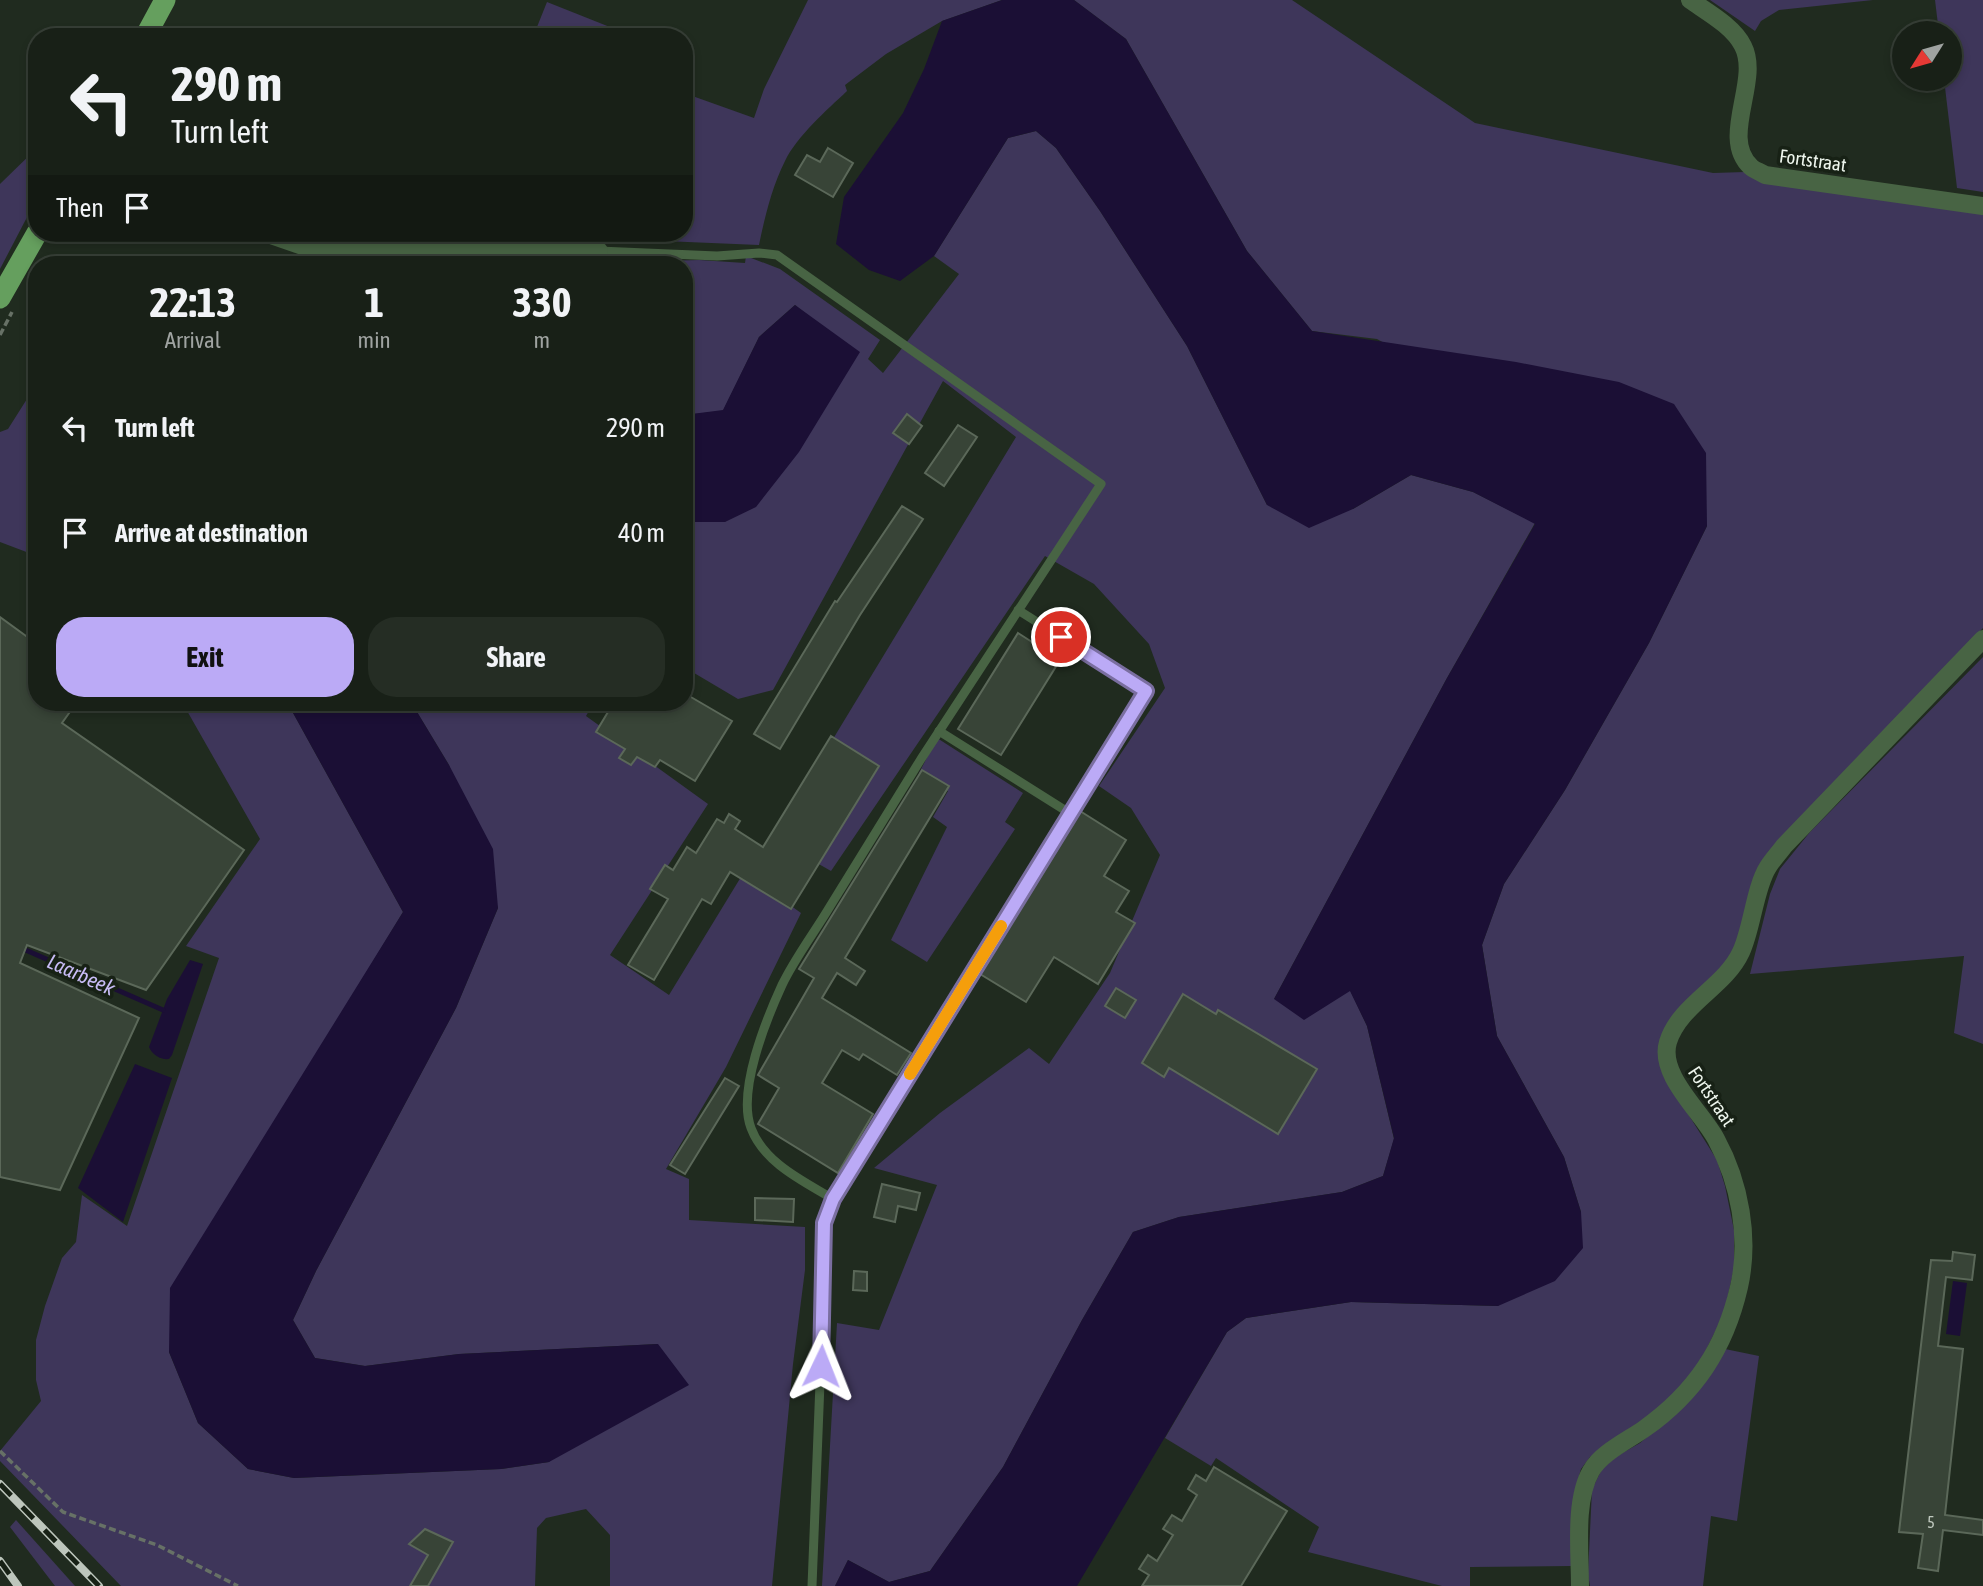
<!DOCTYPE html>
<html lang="en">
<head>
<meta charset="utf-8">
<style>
  body { margin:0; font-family:"Asap Condensed",sans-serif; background:#252d24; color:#f1f3f6; height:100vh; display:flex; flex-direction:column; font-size:26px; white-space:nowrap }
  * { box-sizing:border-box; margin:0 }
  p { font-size:23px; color:#9fa3a1 }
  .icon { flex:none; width:38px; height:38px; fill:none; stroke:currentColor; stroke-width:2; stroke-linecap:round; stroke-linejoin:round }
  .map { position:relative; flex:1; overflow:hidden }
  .sheet { position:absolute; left:28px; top:256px; width:665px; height:455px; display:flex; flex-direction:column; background:#182017; border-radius:28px; box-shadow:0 4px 10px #0003,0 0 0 2px #363e36 }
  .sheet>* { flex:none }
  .top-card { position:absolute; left:28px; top:28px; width:665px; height:214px; border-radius:28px; box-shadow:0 4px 10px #0003,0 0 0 2px #363e36; background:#182017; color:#f1f3f6; overflow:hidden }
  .needle { width:46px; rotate:233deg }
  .tools { position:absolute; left:1892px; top:21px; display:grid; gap:14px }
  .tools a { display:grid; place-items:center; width:70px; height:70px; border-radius:50%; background:#182017; box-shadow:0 4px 10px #0003,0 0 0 2px #363e36; font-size:35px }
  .pin { position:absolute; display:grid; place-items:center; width:60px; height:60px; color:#fff; margin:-30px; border:4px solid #fff; border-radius:50%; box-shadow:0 2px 7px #0007 }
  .me { position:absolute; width:77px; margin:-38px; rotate:2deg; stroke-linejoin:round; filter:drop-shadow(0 0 5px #0008) }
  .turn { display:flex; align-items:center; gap:24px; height:147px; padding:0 28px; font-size:32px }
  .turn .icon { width:91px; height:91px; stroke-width:2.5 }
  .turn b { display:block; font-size:49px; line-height:60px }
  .then { display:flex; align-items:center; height:66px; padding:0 28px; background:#0003; gap:14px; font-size:26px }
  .eta { display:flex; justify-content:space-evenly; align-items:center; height:119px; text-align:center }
  .eta b { font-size:42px; font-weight:700; line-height:49px }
  .action { display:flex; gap:14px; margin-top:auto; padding:14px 28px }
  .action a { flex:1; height:80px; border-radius:28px; background:#bbaaf6; color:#111; font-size:28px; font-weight:700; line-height:80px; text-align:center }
  .action a+a { background:#252d24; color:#f1f3f6 }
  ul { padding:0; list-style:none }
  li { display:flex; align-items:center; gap:21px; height:105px; padding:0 28px }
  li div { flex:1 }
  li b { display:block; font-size:26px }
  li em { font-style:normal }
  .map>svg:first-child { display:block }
  .green { fill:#3e365a }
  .water { fill:#1b0f35 }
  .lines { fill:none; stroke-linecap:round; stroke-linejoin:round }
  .stream { stroke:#1b0f35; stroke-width:5 }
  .building { fill:#384437; stroke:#5b6859; stroke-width:2 }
  .path { stroke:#677166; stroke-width:3.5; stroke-dasharray:7 3.5; stroke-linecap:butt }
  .lane { stroke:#486444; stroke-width:9 }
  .street { stroke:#486444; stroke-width:18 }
  .primary { stroke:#659f5e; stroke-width:21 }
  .rail-casing { stroke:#bdc6bc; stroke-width:8 }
  .rail { stroke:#172115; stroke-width:5; stroke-dasharray:16; stroke-linecap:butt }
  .route-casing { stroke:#7a6ea0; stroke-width:18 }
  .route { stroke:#bbaaf6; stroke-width:12 }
  .slow { stroke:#f59e0b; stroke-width:12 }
  .labels { text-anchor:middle; stroke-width:7; stroke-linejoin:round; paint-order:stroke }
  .number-label { font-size:16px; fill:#c0c9bf }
  .street-label { font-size:19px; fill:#edf5ec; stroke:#172115 }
  .water-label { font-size:21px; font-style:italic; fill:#c8bcf6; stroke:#172115 }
</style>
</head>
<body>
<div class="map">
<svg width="1983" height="1586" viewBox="0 0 1983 1586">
  <rect width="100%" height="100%" fill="#202b1f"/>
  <g class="green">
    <path d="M808 0H1002L942 21 886 54 845 85 847 91C827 110 797 136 785 161 772 187 765 216 759 245L568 237 569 233H684V93L754 118 764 89Z"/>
    <polygon points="1074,0 1292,0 1475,123 1713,173 1745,172 1983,213 1983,628 1766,855 1756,871 1733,955 1664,1036 1683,1106 1717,1160 1725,1186 1734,1230 1734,1268 1724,1314 1696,1370 1654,1415 1590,1457 1581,1469 1576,1487 1572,1566 1470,1567 1470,1586 1442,1586 1308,1552 1319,1527 1216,1458 1211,1466 1165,1438 1227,1332 1246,1318 1351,1302 1498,1306 1581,1212 1564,1157 1497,1036 1482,945 1504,884 1565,790 1649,643 1707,526 1377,339 1312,331 1247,251 1126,39"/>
    <polygon points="1710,0 1873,0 1779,10 1761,21 1755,31"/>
    <polygon points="1935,0 1983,0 1983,192 1957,188 1944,79 1950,79 1950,33 1939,33"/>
    <polygon points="547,2 635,37 533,37"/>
    <polygon points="1036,131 1056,148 1100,211 1187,346 1267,505 1353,509 1411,475 1473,492 1535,523 1447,678 1274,999 1350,990 1367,1026 1394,1139 1383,1176 1342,1192 1179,1217 1133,1232 1082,1320 1003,1467 930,1571 889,1582 848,1560 835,1586 822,1586 837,1323 879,1330 937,1185 874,1168 940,1113 1029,1048 1049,1064 1110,973 1160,855 1131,808 1099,786 1165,688 1149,644 1094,584 1045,556 831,871 773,838 1016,437 943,381 773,690 738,699 684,667 684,522 725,522 820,325 795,305 759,337 723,411 684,415 684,401 691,400 690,354 684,346 684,264 626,264 626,262 699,260 745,263 746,256 780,269 880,340 868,359 883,373 959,274 934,256 1008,138"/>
    <polygon points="37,148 37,198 0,269 0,184"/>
    <polygon points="269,254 297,264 248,264"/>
    <polygon points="27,399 37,404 37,556 0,542 0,432 8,429"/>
    <polygon points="1983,657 1983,1044 1954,1033 1964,956 1750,974 1770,894 1780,869 1810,832"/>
    <polygon points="182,702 287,702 403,912 349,1001 169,1352 198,1423 248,1469 294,1478 501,1469 549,1462 658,1344 459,1354 365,1366 315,1358 293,1320 316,1271 456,1008 498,908 449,765 411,702 594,702 586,716 708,804 610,955 669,995 744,872 801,913 726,1067 666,1169 689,1179 689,1220 805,1227 805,1270 793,1364 772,1586 610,1586 610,1535 586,1509 546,1518 537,1528 535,1586 121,1586 0,1461 0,1451 41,1401 36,1380 36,1340 45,1306 62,1258 76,1242 82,1195 127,1226 219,958 186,946 260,839"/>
    <polygon points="937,738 1023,793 1005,822 1015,829 927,962 891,940 947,827 933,817 948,791 919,773"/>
    <polygon points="1725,1349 1759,1356 1737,1521 1711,1516 1703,1586 1590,1586 1588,1574 1592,1489 1602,1469 1617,1456 1640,1443 1686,1404 1704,1382"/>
    <polygon points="16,1520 75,1586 55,1586 10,1527"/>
  </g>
  <g class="water">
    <polygon points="1002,0 1074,0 1126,39 1247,251 1312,331 1516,362 1619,382 1674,404 1706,453 1707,526 1649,643 1565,790 1504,884 1482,945 1497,1036 1564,1157 1581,1212 1583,1248 1555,1281 1498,1306 1351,1302 1246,1318 1227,1332 1077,1586 835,1586 848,1560 889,1582 930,1571 1003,1467 1082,1320 1133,1232 1179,1217 1342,1192 1383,1176 1394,1138 1367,1026 1350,991 1304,1020 1274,999 1447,678 1535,524 1473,492 1411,475 1353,509 1309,528 1267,505 1187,346 1100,211 1056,148 1036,131 1008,138 934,256 900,281 869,270 836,244 844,197 903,113 924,69 942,21"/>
    <polygon points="795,305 860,352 799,452 756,507 725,522 684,522 684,415 723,410 759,337"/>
    <polygon points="287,702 411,702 449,765 493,849 498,908 456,1008 316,1271 293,1320 315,1358 365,1366 459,1354 658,1344 689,1385 549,1462 501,1469 294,1478 248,1469 198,1423 169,1352 170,1288 403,912"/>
    <path d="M190 960 203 964 172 1055 169 1059C161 1060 152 1055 149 1047L167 999Z"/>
    <polygon points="135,1064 172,1078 123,1222 78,1188"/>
    <polygon points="1953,1281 1967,1283 1960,1336 1946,1334"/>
  </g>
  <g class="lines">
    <polyline class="stream" points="21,948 163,1010"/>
  </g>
  <g class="building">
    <polygon points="828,148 853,163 833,197 795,175 807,155 820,162"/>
    <polygon points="907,414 922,426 909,444 893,433"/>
    <polygon points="958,425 977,437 944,486 925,473"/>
    <polygon points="902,506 923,519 860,615 780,749 754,734 835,601 837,602"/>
    <polygon points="0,617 37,644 37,702 77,702 62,723 244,850 146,990 27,945 20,963 139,1018 60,1190 0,1177"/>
    <polygon points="1018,633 1060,660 1001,755 958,729"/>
    <polygon points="684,693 732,721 695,781 660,760 655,767 637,757 631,765 619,758 625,749 596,732 614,702 684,702"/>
    <polygon points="831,736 879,766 791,909 730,872 711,904 702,899 654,980 628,965 668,899 650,889 665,865 673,870 687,847 696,853 717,819 724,823 729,814 740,821 735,829 763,847"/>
    <polygon points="922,770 949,786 845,958 865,971 856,985 837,973 822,998 911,1053 897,1075 863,1054 859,1060 842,1050 822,1083 873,1114 838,1173 758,1124 779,1088 758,1075 814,978 799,969"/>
    <polygon points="1080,811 1126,840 1104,876 1129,891 1116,912 1135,923 1098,984 1054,957 1026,1002 980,974"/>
    <polygon points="1116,988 1136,1000 1125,1018 1105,1006"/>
    <polygon points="1183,994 1216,1014 1218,1010 1317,1069 1278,1134 1169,1068 1164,1077 1142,1063"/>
    <polygon points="725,1078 739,1086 685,1174 670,1165"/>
    <polygon points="882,1184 920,1193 916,1210 898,1206 895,1222 874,1217"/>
    <polygon points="755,1198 794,1199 793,1222 755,1220"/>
    <polygon points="1953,1252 1975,1255 1972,1280 1946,1277 1938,1346 1963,1349 1945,1515 1983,1520 1983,1535 1943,1530 1938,1571 1918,1568 1923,1534 1899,1532 1931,1260 1952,1261"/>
    <polygon points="854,1271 867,1272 867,1291 853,1290"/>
    <polygon points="1214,1467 1287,1511 1241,1586 1142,1586 1149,1575 1139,1569 1148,1555 1157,1561 1173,1535 1163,1529 1172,1515 1182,1521 1197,1495 1188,1489 1196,1475 1206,1481"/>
    <polygon points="425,1529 453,1542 428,1586 410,1586 428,1555 409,1544"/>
  </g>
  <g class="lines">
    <g class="path">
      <polyline points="0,335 12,312"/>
      <polyline points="0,1451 63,1512 157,1545 238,1586"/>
    </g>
    <g class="lane">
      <path d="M599 251 717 256 759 253 777 255 1101 484C1041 575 981 667 921 759 891 808 860 858 829 908 814 933 795 958 782 985 766 1020 737 1091 751 1128 764 1163 803 1181 833 1199L1146 691 1018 610"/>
      <polyline points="939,731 1071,814"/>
      <polyline points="812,1586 825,1256 824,1223 833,1199"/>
    </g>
    <g class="street">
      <path d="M1690 0C1707 12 1733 26 1743 46 1761 81 1719 138 1751 167 1754 170 1761 172 1765 175L1983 206"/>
      <polyline points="265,233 320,252 599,251"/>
      <path d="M1580 1586C1580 1553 1574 1500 1591 1471 1601 1453 1627 1441 1644 1429 1695 1393 1725 1348 1739 1287 1750 1238 1740 1183 1716 1139 1702 1112 1658 1075 1668 1042 1680 1004 1725 987 1741 952 1752 929 1755 887 1768 867 1773 859 1779 853 1784 846L1983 639"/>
    </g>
    <g class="primary">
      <polyline points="145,37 165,0"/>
      <polyline points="0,298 37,233"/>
    </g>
    <defs>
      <g id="rail">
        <polyline points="0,1484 99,1586"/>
        <polyline points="0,1561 18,1586"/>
      </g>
    </defs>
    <use href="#rail" class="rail-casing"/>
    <use href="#rail" class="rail"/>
  </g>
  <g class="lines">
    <defs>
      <polyline id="route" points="821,1366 824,1223 833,1199 1146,691 1061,637"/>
    </defs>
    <use href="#route" class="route-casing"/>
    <use href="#route" class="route"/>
    <polyline class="slow" points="910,1074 1001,926"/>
  </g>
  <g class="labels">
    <g class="number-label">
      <text x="1931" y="1528">5</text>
    </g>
    <g class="street-label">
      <text transform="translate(1813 160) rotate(8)" y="7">Fortstraat</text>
      <text transform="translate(1712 1096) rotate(56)" y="7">Fortstraat</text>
    </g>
    <g class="water-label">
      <text transform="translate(81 975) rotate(24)" y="7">Laarbeek</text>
    </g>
  </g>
</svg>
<div class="tools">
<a><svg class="needle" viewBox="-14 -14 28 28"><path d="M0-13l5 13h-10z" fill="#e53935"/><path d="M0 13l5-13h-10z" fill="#9fa3a1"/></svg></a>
</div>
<div class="pin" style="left:1061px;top:637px;background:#d93025"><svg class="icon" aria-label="arrive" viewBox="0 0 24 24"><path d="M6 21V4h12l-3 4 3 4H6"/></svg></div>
<svg class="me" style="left:821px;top:1366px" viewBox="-20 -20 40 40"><path d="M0-17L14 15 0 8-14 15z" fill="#bbaaf6" stroke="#fff" stroke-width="4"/></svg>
<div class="top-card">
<div class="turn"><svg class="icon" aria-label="left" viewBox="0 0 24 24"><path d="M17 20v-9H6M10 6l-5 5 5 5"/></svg><div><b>290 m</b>Turn left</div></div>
<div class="then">Then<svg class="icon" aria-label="arrive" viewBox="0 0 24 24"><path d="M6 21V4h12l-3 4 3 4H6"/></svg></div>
</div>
<section class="sheet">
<div class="eta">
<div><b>22:13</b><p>Arrival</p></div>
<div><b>1</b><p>min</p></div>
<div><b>330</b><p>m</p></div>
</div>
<ul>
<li><svg class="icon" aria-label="left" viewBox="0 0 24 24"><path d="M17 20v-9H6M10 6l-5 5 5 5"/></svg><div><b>Turn left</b></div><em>290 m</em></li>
<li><svg class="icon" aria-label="arrive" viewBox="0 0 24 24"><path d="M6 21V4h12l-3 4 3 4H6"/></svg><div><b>Arrive at destination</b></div><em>40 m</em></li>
</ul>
<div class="action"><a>Exit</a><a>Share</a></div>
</section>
</div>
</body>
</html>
